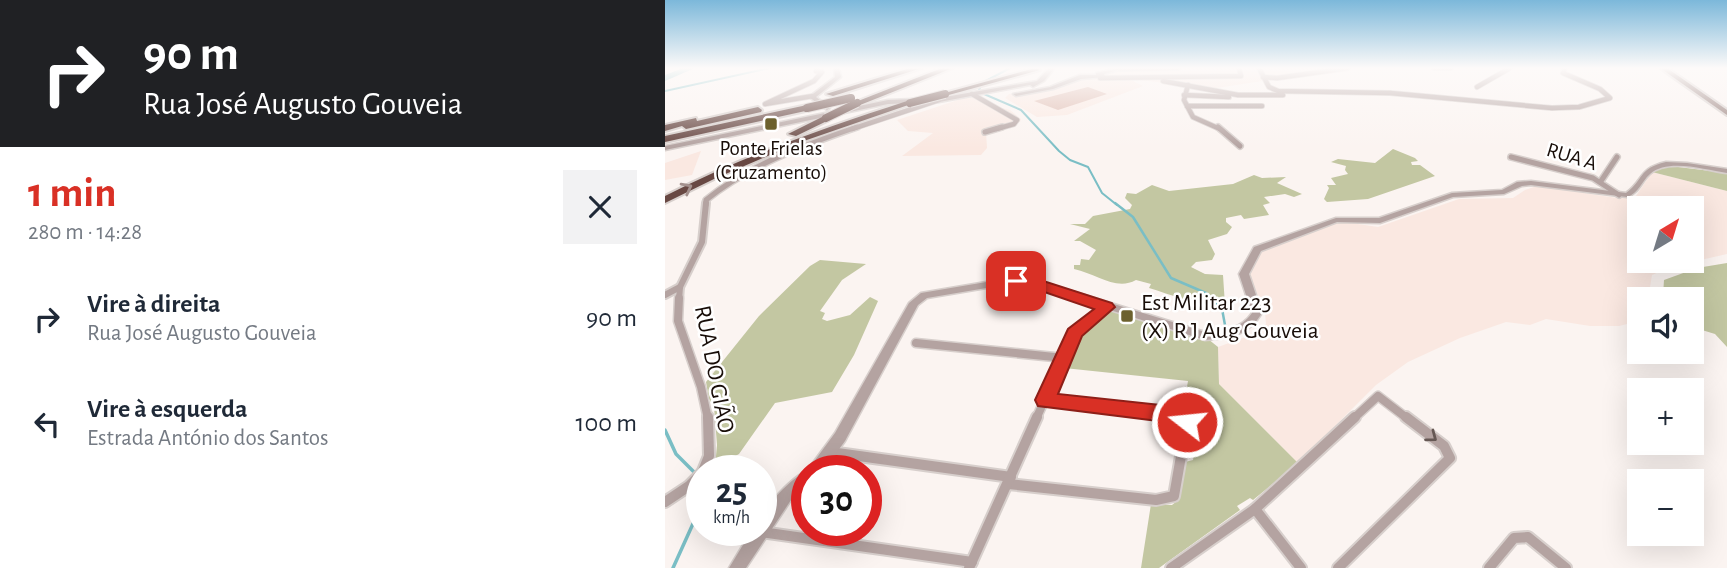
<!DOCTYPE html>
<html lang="pt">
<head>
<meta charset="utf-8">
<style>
  body { margin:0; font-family:"Alegreya Sans",sans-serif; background:#f2f2f3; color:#1f2937; height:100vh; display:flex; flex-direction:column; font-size:26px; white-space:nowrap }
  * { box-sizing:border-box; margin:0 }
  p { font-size:23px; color:#747a83 }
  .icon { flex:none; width:38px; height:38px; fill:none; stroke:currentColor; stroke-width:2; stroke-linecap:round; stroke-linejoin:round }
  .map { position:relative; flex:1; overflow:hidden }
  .details { display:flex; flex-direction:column; background:#fff; width:665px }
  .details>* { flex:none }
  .hud { background:#202124; color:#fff; overflow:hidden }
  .needle { width:46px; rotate:38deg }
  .fabs { position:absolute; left:962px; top:196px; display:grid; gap:14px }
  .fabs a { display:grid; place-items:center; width:77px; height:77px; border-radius:0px; background:#fff; box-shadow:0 7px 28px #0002; font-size:35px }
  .speed { position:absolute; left:21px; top:455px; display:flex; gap:14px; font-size:35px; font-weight:700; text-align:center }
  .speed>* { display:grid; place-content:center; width:91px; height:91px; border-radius:50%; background:#fff; box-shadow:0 7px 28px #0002; line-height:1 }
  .speed small { font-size:18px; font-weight:400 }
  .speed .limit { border:10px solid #d22; background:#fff; color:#111 }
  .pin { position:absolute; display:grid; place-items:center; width:60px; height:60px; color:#fff; margin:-30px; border-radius:14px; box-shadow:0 4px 10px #0006 }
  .me { position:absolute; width:77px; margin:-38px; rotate:286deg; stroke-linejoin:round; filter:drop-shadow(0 0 5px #0008) }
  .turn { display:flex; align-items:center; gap:24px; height:147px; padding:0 28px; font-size:32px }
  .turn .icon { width:91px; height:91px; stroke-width:2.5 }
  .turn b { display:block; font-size:49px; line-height:60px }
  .round { display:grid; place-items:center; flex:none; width:74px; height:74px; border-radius:0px; background:#f2f2f3 }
  .overview { display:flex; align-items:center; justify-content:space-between; height:119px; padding:0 28px }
  h1 { font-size:42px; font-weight:700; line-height:52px; color:#d93025 }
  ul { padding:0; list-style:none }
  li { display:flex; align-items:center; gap:21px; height:105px; padding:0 28px }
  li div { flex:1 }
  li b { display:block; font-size:26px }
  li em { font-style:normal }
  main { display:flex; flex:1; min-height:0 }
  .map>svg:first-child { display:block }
  .built { fill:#fae8e1; fill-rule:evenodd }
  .green { fill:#c3c7a2 }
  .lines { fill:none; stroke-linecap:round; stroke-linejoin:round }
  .stream-far2 { stroke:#7abec5; stroke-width:2 }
  .stream-far1 { stroke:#7abec5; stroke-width:2.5 }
  .stream { stroke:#7abec5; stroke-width:3.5 }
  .river { fill:#7abec5; fill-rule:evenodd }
  .building { fill:#ddb8ad }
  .minor-far4-casing { stroke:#d7cfcc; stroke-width:6 }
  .minor-far3-casing { stroke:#d7cfcc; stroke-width:8 }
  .minor-far2-casing { stroke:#d7cfcc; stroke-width:10 }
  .minor-far1-casing { stroke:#d7cfcc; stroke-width:11 }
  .minor-casing { stroke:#d7cfcc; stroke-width:14 }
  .tertiary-casing { stroke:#d7cfcc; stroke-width:3 }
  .secondary-casing { stroke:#d7cfcc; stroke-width:4 }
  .motorway-casing { stroke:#d7cfcc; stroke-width:4 }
  .minor-far4 { stroke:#b4a3a1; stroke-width:4.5 }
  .minor-far3 { stroke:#b4a3a1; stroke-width:5 }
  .minor-far2 { stroke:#b4a3a1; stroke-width:6 }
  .minor-far1 { stroke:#b4a3a1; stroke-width:8 }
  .minor { stroke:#b4a3a1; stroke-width:10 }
  .tertiary { fill:#b4a3a1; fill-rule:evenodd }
  .secondary { fill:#947c78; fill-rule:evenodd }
  .motorway { fill:#684843; fill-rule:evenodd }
  .motorway-bridge-casing { stroke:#d7cfcc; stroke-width:10; stroke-linecap:butt }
  .motorway-bridge { stroke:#684843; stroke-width:8 }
  .oneway { stroke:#a4918e }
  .oneway2 { stroke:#665854 }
  .route { fill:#d93025; stroke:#8d1f18; stroke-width:2 }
  .poi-dot { fill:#6c612e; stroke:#fff; stroke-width:2.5 }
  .labels { text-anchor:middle; stroke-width:5; stroke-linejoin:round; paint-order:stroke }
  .far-poi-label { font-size:21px; fill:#180d08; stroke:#fff }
  .far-street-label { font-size:21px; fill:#180d08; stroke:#fff }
  .poi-label { font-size:24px; fill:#180d08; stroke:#fff; text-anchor:start }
  .street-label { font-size:24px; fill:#180d08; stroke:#fff }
</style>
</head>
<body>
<main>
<section class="details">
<div class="hud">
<div class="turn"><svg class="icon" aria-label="right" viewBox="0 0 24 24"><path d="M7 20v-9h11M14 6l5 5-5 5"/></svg><div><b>90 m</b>Rua José Augusto Gouveia</div></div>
</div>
<div class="overview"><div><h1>1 min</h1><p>280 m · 14:28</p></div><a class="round"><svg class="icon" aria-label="close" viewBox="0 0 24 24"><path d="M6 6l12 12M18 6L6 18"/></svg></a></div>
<ul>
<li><svg class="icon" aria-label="right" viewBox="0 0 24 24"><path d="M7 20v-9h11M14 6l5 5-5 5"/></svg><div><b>Vire à direita</b><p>Rua José Augusto Gouveia</p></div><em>90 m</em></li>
<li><svg class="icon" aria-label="left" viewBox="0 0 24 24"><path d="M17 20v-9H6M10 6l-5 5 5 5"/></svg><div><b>Vire à esquerda</b><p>Estrada António dos Santos</p></div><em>100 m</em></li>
</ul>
</section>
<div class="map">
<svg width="1062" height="568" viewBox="0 0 1062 568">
  <rect width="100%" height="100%" fill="#fbf4f1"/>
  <g class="built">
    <polygon points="453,68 682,68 545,89 430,74"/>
    <polygon points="423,77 466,80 478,86 402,115 372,117 340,98 344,94 394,87 404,81"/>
    <polygon points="311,94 326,105 345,110 356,119 355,122 321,132 322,148 316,155 237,156 268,133 243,131 232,120"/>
    <polygon points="36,151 27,175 0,180 0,163"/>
    <path d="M987 172 1062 191V254L1005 267 987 275 983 299H975L974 321 954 326H925L881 319 865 325 841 322 795 338 743 362 711 385 633 463 554 384 553 347 586 335 601 324 600 312 583 272 594 251 600 247 670 223 680 222 713 227 794 199 848 198 860 190 872 186 952 198 971 196ZM975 208H1027V261H975Z"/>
  </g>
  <g class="green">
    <polygon points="728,149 750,158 753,161 746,162 747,165 755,165 770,176 703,199 662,202 659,199 664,188 662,185 671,185 666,178 683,174 680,170 681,166 666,162 673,159 710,163"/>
    <polygon points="1005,166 1062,173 1062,191 987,172"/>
    <path d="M589 175 597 178 621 177 612 183 637 194 629 197 620 194 599 197 605 203 598 205 604 215 579 219 576 215 561 218V222L567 227 562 234 543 240 550 254 547 260 531 262 526 267 540 274 558 275 560 305C536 307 507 295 484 288L486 284 471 280C451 291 432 274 409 269V265H415L416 259 424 260 431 250 415 241H409L425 229 405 224H420L428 216 465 209 467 205 460 198 462 193 471 194 487 185 504 191 568 184Z"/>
    <polygon points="155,260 201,264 177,280 155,311 160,313 157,319 162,321 185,315 205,297 213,301 189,355 167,392 110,403 74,454 50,467 52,445 49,407 44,399 41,382 94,316 145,266"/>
    <polygon points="1062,263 1062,347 1050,334 1027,327 1027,299 1002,299 998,295 999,280 1032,268"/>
    <polygon points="444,310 543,339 553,347 554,384 633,463 588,500 585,498 572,506 575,510 494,568 476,568 486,504 507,505 512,501 520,462 528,460 533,433 525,434 527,420 518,411 523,381 399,368 420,327"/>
  </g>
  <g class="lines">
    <g class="stream-far2">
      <polyline points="314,90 317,83 345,68"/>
      <polyline points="0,91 105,68"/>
      <polyline points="319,94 356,110 394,151 405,160 423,167 437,193 452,205"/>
    </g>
    <polyline class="stream-far1" points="450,203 468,217 506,278 541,293 557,309 560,325"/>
    <g class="stream">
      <polyline points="0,430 11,454 29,472"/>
      <polyline points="8,568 36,506 34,486"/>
    </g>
    <polygon class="river" points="18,68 30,68 0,81 0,75"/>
  </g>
  <polygon class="building" points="423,87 442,94 393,110 369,101"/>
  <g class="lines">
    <defs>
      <g id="minor-far4">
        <polyline points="594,68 604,87 613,91 725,93 887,108 914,107 945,98 935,89 898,73 900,68"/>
        <polyline points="769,68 786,68"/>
        <polyline points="455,69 513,68"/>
        <polyline points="598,77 612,78 683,68"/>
        <polyline points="435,78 576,76 574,68"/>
        <polyline points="498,81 573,95 618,95"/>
        <polyline points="523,85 519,100 528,117 555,129"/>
        <polyline points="812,87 845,68"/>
        <polyline points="307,94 352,120 349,124 331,129"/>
        <polyline points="519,95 564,97"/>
        <polyline points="148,96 100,104 149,81 157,72 151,71"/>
        <polyline points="522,106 597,106"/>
        <polyline points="187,129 274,100"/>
      </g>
      <g id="minor-far3">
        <polyline points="553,127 575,146"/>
        <polyline points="320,132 337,127"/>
        <polyline points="846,157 928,178 954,195"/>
        <polyline points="936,181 952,157"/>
        <path d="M41 205V200C84 165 139 145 192 127"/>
      </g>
      <g id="minor-far2">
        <polyline points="0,295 15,287"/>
        <polyline points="14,300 15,287 37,242 41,203"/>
      </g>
      <g id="minor-far1">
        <polyline points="14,298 13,321 36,387 43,419"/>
        <polyline points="251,343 399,358"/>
        <polyline points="380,400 520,419"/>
        <polyline points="371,419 410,333 441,307"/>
        <polyline points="688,419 713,396 743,419"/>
      </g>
      <g id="minor">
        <polyline points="165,452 346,477"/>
        <polyline points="38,471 44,456 43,417"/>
        <polyline points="343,484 491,500 509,496 522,422 519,417"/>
        <polyline points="0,502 24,486 37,473"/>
        <polyline points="590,509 636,568"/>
        <polyline points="96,532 307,562"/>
        <polyline points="304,568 372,417"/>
        <polyline points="506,568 590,509 690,417"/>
        <polyline points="673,568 785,458 779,446 741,417"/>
        <polyline points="824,568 849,538 863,537 901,568"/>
      </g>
      <g id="tertiary">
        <polygon points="169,68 174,68 176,77 151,97 164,107 165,108 162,110 144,97 170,77"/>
        <polygon points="384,68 389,69 379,81 368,87 365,85 274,102 223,104 0,150 0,146 223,100 274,98 372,81"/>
        <polygon points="452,68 461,68 439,74 440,77 416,79 388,89 351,96 348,94 385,87 415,75 431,75 431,73"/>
        <path d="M1001 162 1022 163 1062 169V173C1040 170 1003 158 985 174 976 182 974 193 962 197L866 185 857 186 839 194 788 197 715 223 672 222 596 251 584 274 597 313C583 336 565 338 540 340L363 284 351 283 262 298 253 305 180 441 158 471H142L170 433 244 303 256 293 351 277 364 278 540 332C559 331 576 329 587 313L574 274 589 247 671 218H714L787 193 837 190 852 182 866 181 961 193C980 179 972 169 1001 162Z"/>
        <path d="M142 471V486L126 500 81 568H64L87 530H96C96 526 95 522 96 518 100 505 129 476 142 471Z"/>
      </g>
      <polygon id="secondary" points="995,68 1002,68 1062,110 1062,115"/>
      <g id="motorway">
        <polygon points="245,68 257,68 168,96 161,94"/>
        <polygon points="277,68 288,68 195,105 188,103"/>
        <polygon points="370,68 375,70 280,96 276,94"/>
        <path d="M242 101 249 103 133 143 49 179 0 203V196C80 155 157 129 242 101Z"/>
        <polygon points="142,105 146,108 145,110 0,142 0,136"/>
        <polygon points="93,107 97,110 96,112 21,129 17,126 0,131 0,125 31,118 32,121"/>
        <polygon points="161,115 165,118 164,120 131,136 123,134"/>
      </g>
    </defs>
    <use href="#minor-far4" class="minor-far4-casing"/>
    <use href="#minor-far3" class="minor-far3-casing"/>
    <use href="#minor-far2" class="minor-far2-casing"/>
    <use href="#minor-far1" class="minor-far1-casing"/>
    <use href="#minor" class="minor-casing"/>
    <use href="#tertiary" class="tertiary-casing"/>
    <use href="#secondary" class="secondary-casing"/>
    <use href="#motorway" class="motorway-casing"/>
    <use href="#minor-far4" class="minor-far4"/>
    <use href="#minor-far3" class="minor-far3"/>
    <use href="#minor-far2" class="minor-far2"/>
    <use href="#minor-far1" class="minor-far1"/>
    <use href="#minor" class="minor"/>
    <use href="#tertiary" class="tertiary"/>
    <use href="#secondary" class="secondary"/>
    <use href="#motorway" class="motorway"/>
    <defs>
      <g id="motorway-bridge">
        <polyline points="245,103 280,94"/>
        <polyline points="142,108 186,98"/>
        <polyline points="161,118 192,103"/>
      </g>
    </defs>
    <use href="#motorway-bridge" class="motorway-bridge-casing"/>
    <use href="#motorway-bridge" class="motorway-bridge"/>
  </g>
  <defs><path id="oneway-chevron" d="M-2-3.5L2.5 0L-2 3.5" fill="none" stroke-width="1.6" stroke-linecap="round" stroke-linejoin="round" transform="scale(1.75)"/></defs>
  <use class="oneway" href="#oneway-chevron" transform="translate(22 188) rotate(-28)"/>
  <use class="oneway2" href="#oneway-chevron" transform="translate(767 437) rotate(37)"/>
  <linearGradient id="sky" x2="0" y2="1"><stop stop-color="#7cb8da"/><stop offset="0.46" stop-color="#fdfaf9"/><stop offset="1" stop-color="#fdfaf9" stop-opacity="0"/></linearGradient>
  <rect width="1062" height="148" fill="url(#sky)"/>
  <polygon class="route" points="351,276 369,278 447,303 450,307 417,336 393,394 514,407 529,416 532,422 529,427 522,430 509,423 373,406 370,400 403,329 429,309 362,286 345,284 343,281"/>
  <g class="poi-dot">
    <rect x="99" y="117" width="14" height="14" rx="3.5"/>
    <rect x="455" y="309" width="14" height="14" rx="3.5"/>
  </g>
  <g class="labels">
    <g class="far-poi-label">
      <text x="106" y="155">Ponte Frielas<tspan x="106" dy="24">(Cruzamento)</tspan></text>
    </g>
    <g class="far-street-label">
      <text transform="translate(907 156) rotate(17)" y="7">RUA A</text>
    </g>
    <g class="poi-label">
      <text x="476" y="310">Est Militar 223<tspan x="476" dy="28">(X) R J Aug Gouveia</tspan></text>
    </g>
    <g class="street-label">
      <text transform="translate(50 369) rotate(79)" y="8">RUA DO GIÃO</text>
    </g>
  </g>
</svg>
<div class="fabs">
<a><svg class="needle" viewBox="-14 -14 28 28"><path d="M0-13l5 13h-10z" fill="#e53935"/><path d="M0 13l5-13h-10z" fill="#747a83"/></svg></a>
<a><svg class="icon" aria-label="sound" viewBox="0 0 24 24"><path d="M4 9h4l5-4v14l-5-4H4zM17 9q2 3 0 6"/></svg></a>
<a>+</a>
<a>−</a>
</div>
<div class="speed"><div>25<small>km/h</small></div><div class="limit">30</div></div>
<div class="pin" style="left:351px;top:281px;background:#d93025"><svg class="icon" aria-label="arrive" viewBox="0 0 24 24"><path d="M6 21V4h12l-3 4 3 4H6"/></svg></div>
<svg class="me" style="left:522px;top:422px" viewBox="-20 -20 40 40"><circle r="17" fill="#d93025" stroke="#fff" stroke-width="3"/><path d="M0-11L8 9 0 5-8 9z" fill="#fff"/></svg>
</div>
</main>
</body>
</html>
